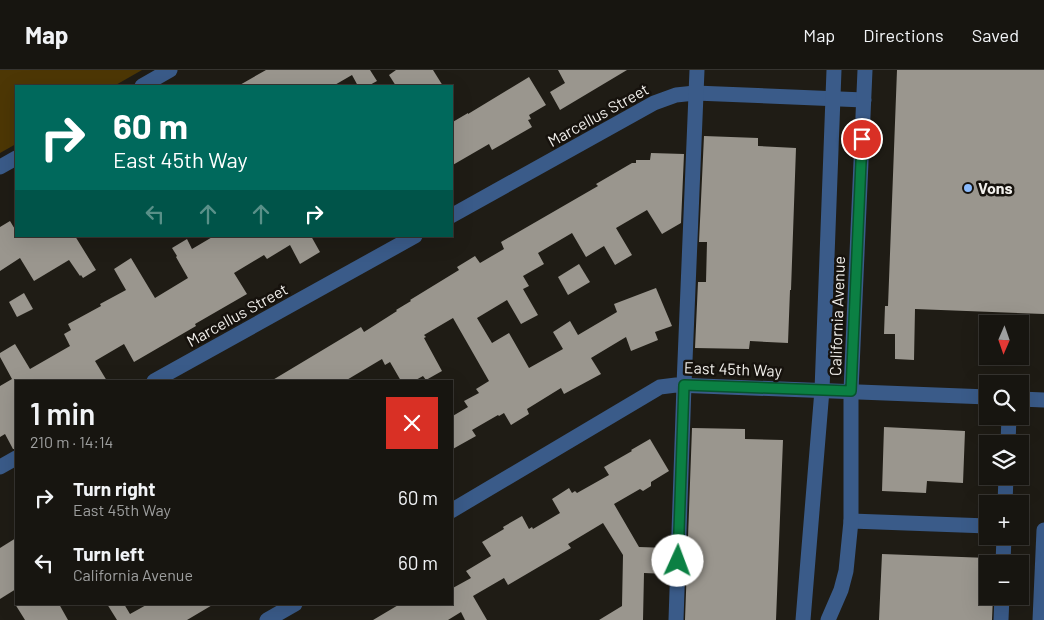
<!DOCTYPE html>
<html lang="en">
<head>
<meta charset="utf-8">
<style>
  body { margin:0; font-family:Barlow,sans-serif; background:#201e19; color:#f1f3f6; height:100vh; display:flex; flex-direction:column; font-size:19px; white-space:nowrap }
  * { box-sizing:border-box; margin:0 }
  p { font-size:16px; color:#9e9f9f }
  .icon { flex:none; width:28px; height:28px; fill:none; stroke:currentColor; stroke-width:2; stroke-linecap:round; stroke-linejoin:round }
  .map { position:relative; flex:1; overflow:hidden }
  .side { position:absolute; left:15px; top:310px; width:438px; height:225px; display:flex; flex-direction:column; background:#171510; border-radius:0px; box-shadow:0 5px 20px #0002,0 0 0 1px #363430 }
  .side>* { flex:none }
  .banner { position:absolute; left:15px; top:15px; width:438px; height:152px; border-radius:0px; box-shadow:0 5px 20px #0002,0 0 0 1px #363430; background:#00695c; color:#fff; overflow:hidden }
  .needle { width:32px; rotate:182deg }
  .buttons { position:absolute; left:979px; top:245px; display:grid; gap:10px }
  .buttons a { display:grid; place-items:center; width:50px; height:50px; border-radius:0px; background:#171510; box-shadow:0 5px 20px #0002,0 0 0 1px #363430; font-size:25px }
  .pin { position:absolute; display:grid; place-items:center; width:42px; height:42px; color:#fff; margin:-21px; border:2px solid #fff; border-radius:50%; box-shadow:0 1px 5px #0007 }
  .me { position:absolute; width:55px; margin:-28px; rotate:2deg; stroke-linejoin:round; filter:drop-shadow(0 0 4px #0008) }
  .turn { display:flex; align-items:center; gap:18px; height:105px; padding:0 15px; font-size:22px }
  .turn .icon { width:65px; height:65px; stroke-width:2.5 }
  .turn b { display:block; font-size:35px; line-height:42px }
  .lanes { display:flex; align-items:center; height:48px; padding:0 15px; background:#0003; justify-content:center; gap:25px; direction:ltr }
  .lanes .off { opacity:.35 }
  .round { display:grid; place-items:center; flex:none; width:52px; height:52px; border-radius:0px; background:#201e19 }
  .summary { display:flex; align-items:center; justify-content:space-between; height:85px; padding:0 15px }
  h1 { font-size:30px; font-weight:600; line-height:38px }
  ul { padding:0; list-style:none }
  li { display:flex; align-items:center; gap:15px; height:65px; padding:0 15px }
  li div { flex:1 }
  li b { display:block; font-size:19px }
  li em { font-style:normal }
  header { display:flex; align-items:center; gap:30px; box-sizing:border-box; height:70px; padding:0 25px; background:#171510; border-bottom:1px solid #363430 }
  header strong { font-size:24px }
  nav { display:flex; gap:28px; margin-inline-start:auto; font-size:18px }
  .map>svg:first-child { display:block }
  .green { fill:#4d3705 }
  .building { fill:#9a968e }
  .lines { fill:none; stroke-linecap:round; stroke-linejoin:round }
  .minor { stroke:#3a5b89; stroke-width:15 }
  .route-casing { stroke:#07532c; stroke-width:12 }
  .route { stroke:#0b8043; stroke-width:9 }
  .poi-dot { fill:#8abafc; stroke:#16120d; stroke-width:2 }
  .labels { text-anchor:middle; stroke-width:5; stroke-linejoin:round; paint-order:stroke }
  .street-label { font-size:16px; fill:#f2f0ec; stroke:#16120d }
  .poi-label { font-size:16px; font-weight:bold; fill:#f2f0ec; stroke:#16120d; text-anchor:start }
</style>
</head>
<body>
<header>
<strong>Map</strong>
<nav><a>Map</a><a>Directions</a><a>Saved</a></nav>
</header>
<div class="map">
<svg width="1044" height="550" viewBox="0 0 1044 550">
  <rect width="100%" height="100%" fill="#1f1c15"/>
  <polygon class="green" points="0,0 142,0 114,16 16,16 16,74 0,83"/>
  <g class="building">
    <polygon points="266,0 370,0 377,11 368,16 358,16 352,5 333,16 238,16"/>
    <polygon points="396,0 433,0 443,16 396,16 389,5"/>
    <polygon points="558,0 627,0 560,40 550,22 565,13"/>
    <polygon points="897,0 1044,0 1044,244 915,239 914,290 895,289 895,264 884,264 885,236 888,236"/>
    <polygon points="529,7 546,35 529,45 531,49 528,50 532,57 492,80 489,74 451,96 451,53 468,43 468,44"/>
    <polygon points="704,66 758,68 758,76 796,78 791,220 790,220 788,273 750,271 749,279 695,278 698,212 706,212 707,172 699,172"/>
    <polygon points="651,83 684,84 681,153 662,164 647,140 616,158 632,185 615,195 604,176 586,187 572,163 538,183 544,194 523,206 529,216 523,219 538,245 521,254 507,230 477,248 492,273 509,263 529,298 563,279 553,262 570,251 578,265 617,242 614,234 656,218 672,256 655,262 658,270 631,281 626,267 591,288 601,304 564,324 561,318 527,339 529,344 511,355 504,343 499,346 498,345 472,360 476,366 451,380 451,347 468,337 464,331 479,323 476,319 489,311 453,248 424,265 426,267 424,268 442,301 426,310 423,306 414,311 401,311 390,292 385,295 382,289 345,311 271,311 361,257 364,262 397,241 396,240 411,231 410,230 459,200 457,197 475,186 480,193 504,179 501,172 598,116 596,114 632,93 636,93 636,90 650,90"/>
    <polygon points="10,151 16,161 16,166 75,166 96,200 83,208 81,205 80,206 69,190 34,211 20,188 0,201 0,157"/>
    <polygon points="214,166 311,166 320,182 300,194 290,175 267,189 264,185 234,203 247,224 195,254 196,256 134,292 124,274 95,291 107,311 16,311 16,379 13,379 5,364 0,367 0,316 12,309 0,287 0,283 15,274 30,299 70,276 64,264 71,260 68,254 101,236 100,234 126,220 114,199 131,188 155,228 188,208 176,187 177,186 172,178 187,169 192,179"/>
    <polygon points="579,194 590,212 568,225 558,207"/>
    <polygon points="24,223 33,239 17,247 9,232"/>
    <polygon points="884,357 965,361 963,413 927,411 926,423 882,421"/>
    <polygon points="692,358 745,359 745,369 783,370 776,550 685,550"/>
    <polygon points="650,369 669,401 651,412 651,416 643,421 640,419 614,434 639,477 669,478 668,504 644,503 643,550 599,550 622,536 623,485 603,453 568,474 571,478 508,515 504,508 473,526 487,550 465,550 461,542 448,550 373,550 400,534 451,534 451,519 471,508 466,501 491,486 482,472 504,459 503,457 522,446 529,459 532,457 533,459 560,443 552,429 569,418 572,423 575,421 577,423 609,405 604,397 632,381 631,380"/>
    <polygon points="16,468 16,519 0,529 0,478"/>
    <polygon points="882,484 988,488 988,526 993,526 992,550 879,550"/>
    <polygon points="15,534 59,534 68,550 25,550"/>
    <polygon points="107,534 124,534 130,544 148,534 214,534 187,550 117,550"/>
  </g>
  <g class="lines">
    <g class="minor">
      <polyline points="142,16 170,0"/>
      <polyline points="0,97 16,88"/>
      <polyline points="451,146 654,33 676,25 695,23 864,30"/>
      <polyline points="154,311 415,166"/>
      <polyline points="1020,329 1044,330"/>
      <polyline points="1008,374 1009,346"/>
      <polyline points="0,397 16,388"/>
      <polyline points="1005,434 1006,406"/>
      <polyline points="451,441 660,317 676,315 988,327"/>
      <polyline points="851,451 988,456"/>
      <polyline points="1003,494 1004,466"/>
      <polyline points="267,550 295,534"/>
      <polyline points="676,550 684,315 697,0"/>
      <polyline points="803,550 822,320 834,0"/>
      <polyline points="828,550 841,520 846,501 851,451 851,321 865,0"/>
      <polyline points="1001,550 1002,526"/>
      <polyline points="1040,550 1044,460"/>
    </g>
  </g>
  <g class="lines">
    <defs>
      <polyline id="route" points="678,491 684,315 851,321 862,69"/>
    </defs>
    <use href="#route" class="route-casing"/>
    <use href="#route" class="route"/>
  </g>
  <circle class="poi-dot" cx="968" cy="118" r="5"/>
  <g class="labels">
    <g class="street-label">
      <text transform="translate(598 45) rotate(-29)" y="6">Marcellus Street</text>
      <text transform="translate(237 245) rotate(-29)" y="6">Marcellus Street</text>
      <text transform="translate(837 246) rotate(-88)" y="6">California Avenue</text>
      <text transform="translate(733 299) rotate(2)" y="6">East 45th Way</text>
    </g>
    <g class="poi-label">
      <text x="978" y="124">Vons</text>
    </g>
  </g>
</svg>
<div class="buttons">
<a><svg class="needle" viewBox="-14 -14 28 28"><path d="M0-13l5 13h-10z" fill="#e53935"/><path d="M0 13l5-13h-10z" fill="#9e9f9f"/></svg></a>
<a><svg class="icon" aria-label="search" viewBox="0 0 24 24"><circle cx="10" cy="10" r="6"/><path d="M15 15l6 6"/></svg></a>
<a><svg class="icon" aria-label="layers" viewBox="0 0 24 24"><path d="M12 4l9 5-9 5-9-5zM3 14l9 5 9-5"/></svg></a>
<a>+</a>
<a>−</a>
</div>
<div class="pin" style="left:862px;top:69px;background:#d93025"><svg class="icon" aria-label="arrive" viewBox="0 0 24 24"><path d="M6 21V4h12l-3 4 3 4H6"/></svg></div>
<svg class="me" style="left:678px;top:491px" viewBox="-20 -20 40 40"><circle r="19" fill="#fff"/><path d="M0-13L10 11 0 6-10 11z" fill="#0b8043"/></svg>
<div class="banner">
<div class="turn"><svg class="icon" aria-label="right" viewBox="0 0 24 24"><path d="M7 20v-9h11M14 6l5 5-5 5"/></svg><div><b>60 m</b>East 45th Way</div></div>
<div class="lanes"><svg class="icon off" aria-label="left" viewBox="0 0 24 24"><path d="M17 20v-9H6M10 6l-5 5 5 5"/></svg><svg class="icon off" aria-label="ahead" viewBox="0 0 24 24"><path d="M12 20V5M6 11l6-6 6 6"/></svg><svg class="icon off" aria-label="ahead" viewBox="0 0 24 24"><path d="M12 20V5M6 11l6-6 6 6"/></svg><svg class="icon" aria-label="right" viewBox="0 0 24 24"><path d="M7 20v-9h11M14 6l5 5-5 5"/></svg></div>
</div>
<section class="side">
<div class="summary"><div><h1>1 min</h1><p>210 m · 14:14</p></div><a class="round" style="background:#d93025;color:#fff"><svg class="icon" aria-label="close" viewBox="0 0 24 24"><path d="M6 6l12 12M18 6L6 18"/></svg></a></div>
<ul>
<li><svg class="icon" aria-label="right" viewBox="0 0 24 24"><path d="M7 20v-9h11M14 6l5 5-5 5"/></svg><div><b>Turn right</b><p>East 45th Way</p></div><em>60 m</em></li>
<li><svg class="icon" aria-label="left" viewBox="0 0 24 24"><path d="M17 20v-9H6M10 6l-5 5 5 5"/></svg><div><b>Turn left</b><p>California Avenue</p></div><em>60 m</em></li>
</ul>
</section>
</div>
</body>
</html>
